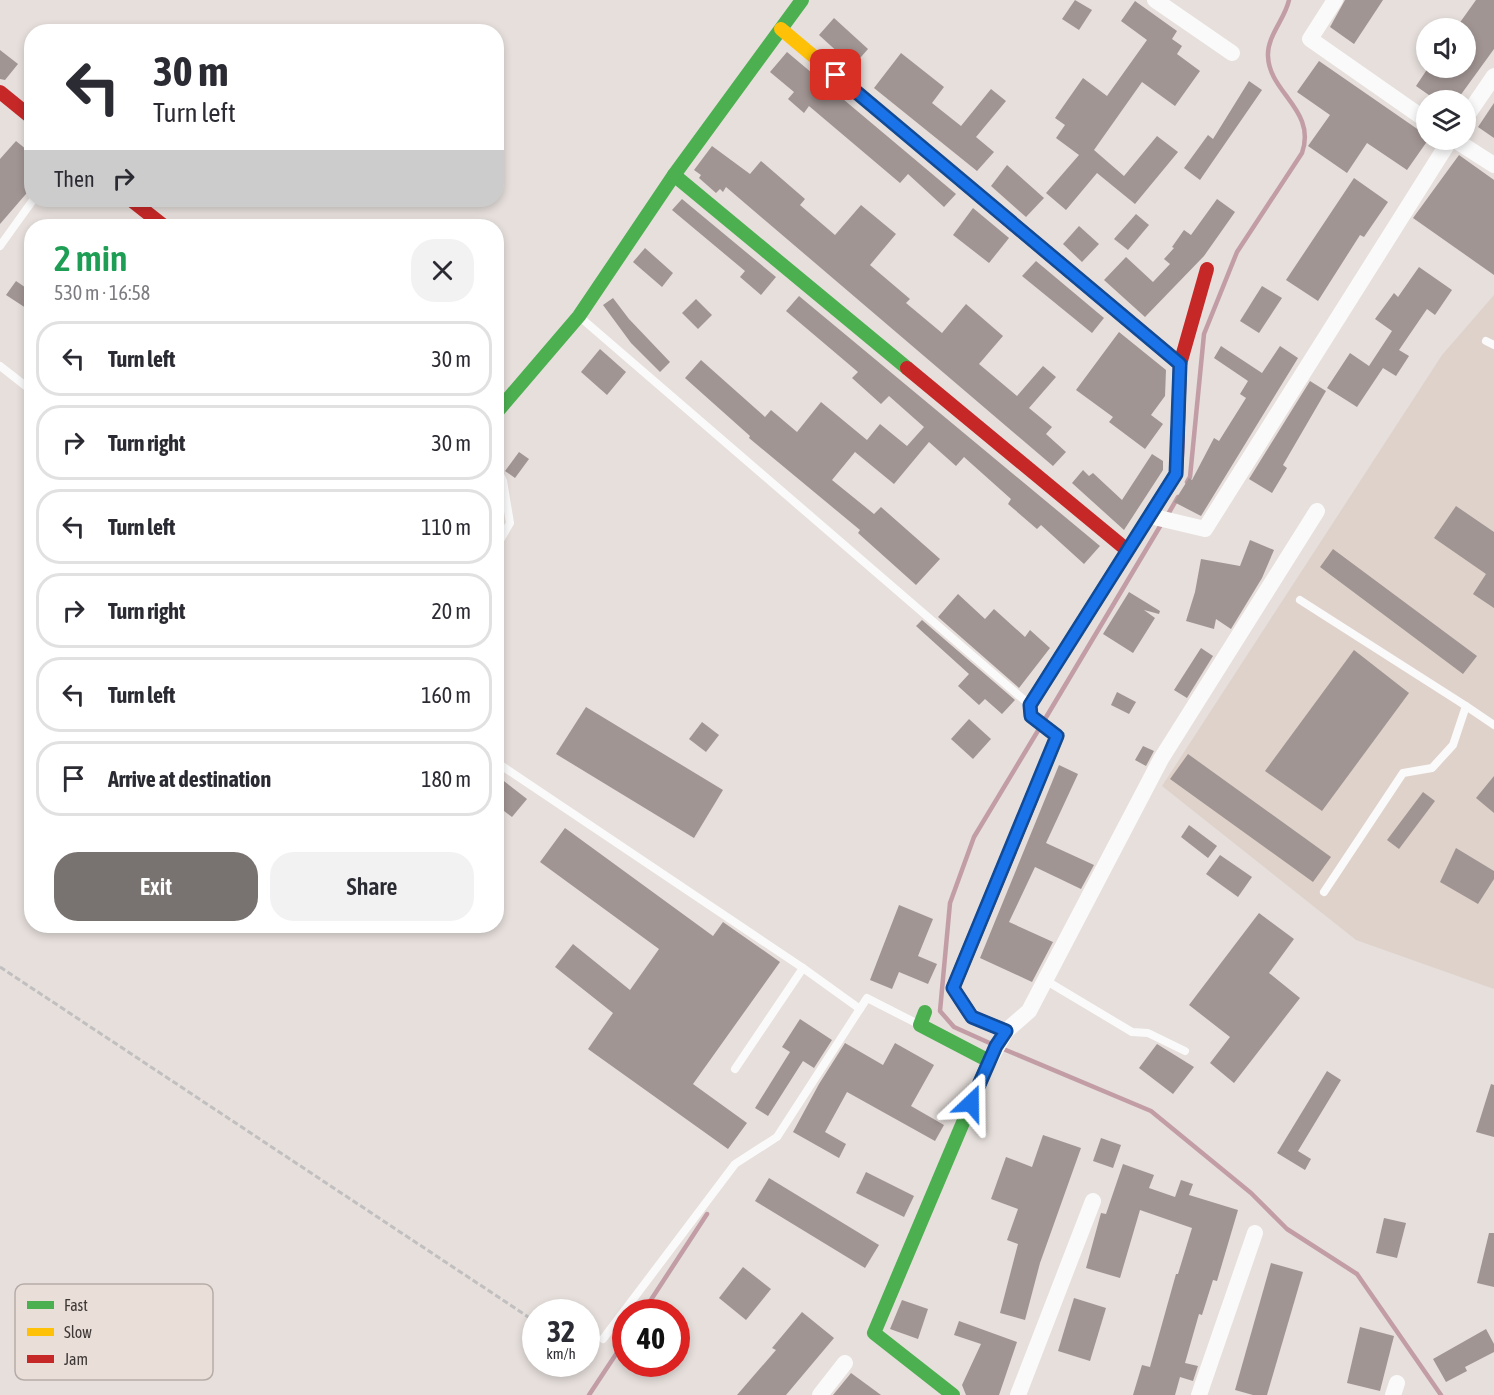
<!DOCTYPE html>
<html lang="en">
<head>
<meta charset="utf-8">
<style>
  body { margin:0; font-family:"Asap Condensed",sans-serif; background:#f2f2f3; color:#2b2b33; height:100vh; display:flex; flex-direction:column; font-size:22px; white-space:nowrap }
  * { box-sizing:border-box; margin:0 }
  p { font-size:20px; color:#7c7c81 }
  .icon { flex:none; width:33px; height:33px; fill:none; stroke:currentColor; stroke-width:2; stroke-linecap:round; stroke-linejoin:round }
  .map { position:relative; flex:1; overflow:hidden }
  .sheet { position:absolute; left:24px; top:219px; width:480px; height:714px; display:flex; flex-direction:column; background:#fff; border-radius:24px; box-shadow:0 3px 9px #0003 }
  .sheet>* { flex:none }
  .hud { position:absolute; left:24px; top:24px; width:480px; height:183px; border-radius:24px; box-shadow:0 3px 9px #0003; background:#fff; color:#2b2b33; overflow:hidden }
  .fabs { position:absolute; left:1416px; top:18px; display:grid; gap:12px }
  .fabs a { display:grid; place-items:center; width:60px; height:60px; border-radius:50%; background:#fff; box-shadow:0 3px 9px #0003; font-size:30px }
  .speed { position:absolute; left:522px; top:1299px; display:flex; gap:12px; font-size:30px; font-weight:700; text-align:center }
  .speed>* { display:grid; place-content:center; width:78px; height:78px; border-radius:50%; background:#fff; box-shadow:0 3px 9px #0003; line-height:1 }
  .speed small { font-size:15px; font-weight:400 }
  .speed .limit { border:9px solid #d22; background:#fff; color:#111 }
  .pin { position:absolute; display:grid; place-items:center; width:51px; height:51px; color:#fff; margin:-26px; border-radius:12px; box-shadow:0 3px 9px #0006 }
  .me { position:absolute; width:66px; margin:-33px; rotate:23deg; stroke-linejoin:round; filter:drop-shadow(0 0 4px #0008) }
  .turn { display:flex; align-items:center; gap:21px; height:126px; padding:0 30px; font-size:27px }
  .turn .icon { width:78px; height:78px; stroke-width:2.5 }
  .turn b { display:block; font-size:42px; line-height:51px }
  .then { display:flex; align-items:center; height:57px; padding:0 30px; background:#0003; gap:12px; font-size:22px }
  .round { display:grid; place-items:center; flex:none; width:63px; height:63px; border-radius:24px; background:#f2f2f3 }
  .headline { display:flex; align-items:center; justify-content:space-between; height:102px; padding:0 30px }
  h1 { font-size:36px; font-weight:600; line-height:45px; color:#1e9e55 }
  .primary-button { display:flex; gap:12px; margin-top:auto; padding:12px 30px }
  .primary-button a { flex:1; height:69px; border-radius:24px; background:#787270; color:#fff; font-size:24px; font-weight:600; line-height:69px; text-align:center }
  .primary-button a+a { background:#f2f2f3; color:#2b2b33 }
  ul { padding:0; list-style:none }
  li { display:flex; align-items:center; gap:18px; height:75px; margin:0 12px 9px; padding:0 18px; border:3px solid #e1e1e2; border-radius:24px }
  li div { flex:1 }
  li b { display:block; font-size:22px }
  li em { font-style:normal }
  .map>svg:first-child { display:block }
  .built { fill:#dfd2cb }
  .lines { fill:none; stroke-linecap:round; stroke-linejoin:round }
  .stream { stroke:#c29da6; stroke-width:4.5 }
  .building { fill:#a19593 }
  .path { stroke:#c1bfbf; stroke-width:3; stroke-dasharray:6 3; stroke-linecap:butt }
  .lane { stroke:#fbfafa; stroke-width:8 }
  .street { stroke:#fbfafa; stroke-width:16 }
  .fast { stroke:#4caf50; stroke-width:14 }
  .slow { stroke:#ffc107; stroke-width:14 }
  .jam { stroke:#c62828; stroke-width:14 }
  .route-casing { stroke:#114b97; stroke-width:15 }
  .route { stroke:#1a73e8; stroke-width:10 }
  .key { fill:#eaded8; stroke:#b6aca7; stroke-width:1.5 }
  .key-label { font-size:16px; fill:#3d3836 }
</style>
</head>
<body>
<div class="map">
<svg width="1494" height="1395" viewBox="0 0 1494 1395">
  <rect width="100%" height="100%" fill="#e6dfdc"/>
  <polygon class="built" points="1494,295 1494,989 1356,940 1162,786 1442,355"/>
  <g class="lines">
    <g class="stream">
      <path d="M1187 482 1190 477 1204 334 1237 252 1302 153C1317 110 1269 93 1268 56 1267 36 1285 19 1289 0"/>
      <polyline points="1167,516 1178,497"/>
      <polyline points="1045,719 1162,523"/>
      <polyline points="994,1045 954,1027 940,1011 950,903 974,837 1039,729"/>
      <polyline points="1001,1048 1151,1111 1251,1193 1287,1229 1357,1274 1441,1395"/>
      <polyline points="643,1312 707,1214"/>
      <polyline points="589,1395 626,1339"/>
    </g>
  </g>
  <g class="building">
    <polygon points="1075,0 1092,10 1079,30 1062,19"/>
    <polygon points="1345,0 1383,0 1354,44 1330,27"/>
    <polygon points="1476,0 1494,0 1494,49 1457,100 1436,100 1416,86 1428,68 1466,68 1466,28 1456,28"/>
    <polygon points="1135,1 1177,31 1172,39 1182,46 1177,54 1200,71 1175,106 1142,82 1094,150 1124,176 1157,136 1178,152 1135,204 1097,173 1066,210 1046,193 1079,155 1056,138 1065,125 1055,118 1083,78 1107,96 1147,40 1121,21"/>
    <polygon points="834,18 868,49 853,66 819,35"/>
    <polygon points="0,50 18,64 5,80 0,79"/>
    <polygon points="787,52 956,194 944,207 908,174 900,183 809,106 804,113 788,99 794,92 770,72"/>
    <polygon points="901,53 944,87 932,103 961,126 991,89 1006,101 976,137 994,152 977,171 874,88"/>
    <polygon points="1319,61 1426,135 1428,140 1407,170 1367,143 1347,173 1308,146 1330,115 1297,92"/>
    <polygon points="1249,81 1262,90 1200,180 1184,168 1208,135 1213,139"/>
    <polygon points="1494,103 1494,138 1478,127"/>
    <polygon points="16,141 32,154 32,187 0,224 0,159"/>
    <polygon points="712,146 750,174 761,161 805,199 800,205 835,235 861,205 896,234 870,265 910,299 906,303 942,333 966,304 1003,336 979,364 1017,396 1043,366 1056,377 1029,408 1052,427 1046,434 1066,452 1053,466 726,187 723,192 720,189 716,193 699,178 701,175 694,170"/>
    <polygon points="1459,155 1494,180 1494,275 1413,218"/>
    <polygon points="1007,165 1044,198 1026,217 991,186"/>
    <polygon points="1354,178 1388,202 1364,237 1360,235 1318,301 1286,280"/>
    <polygon points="682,199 776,277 761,295 740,277 745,271 672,210"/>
    <polygon points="1217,199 1235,212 1204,256 1145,317 1104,280 1126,257 1153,282 1170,264 1164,259 1174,248 1172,247 1184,230 1191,235"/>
    <polygon points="973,208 1009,238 989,263 953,235"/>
    <polygon points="1136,214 1149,225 1128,250 1114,239"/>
    <polygon points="1079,226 1099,244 1082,262 1063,244"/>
    <polygon points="645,248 673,273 662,287 633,262"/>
    <polygon points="1036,261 1104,318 1092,333 1022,276"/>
    <polygon points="1419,267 1452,290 1435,315 1427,309 1399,350 1409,356 1396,376 1383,368 1357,407 1327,388 1350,353 1369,366 1392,331 1375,319 1394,293 1398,297"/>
    <polygon points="16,281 32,292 32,312 6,295"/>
    <polygon points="1262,286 1282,298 1259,333 1240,321"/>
    <polygon points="799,296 1100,546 1084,564 1041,525 1037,529 1008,504 1011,499 964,457 956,466 929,442 894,484 855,452 832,480 874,514 881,507 940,559 916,585 858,533 860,530 749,438 750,436 685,378 701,360 765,417 771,410 797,432 821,402 867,440 880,424 907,446 924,427 889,396 881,404 852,378 858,372 786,311"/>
    <polygon points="613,298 629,319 670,362 660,372 631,343 603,305"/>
    <polygon points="696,299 712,315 698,329 682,313"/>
    <polygon points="1119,332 1166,370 1165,396 1151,415 1163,424 1145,449 1109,422 1113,417 1076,390"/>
    <polygon points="1221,346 1262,373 1280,346 1298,358 1201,516 1174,502 1189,478 1192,480 1214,438 1219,441 1246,398 1240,394 1248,381 1214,358"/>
    <polygon points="600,349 626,372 607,395 581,372"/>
    <polygon points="1310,381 1326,391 1283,465 1287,468 1272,493 1249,479"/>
    <polygon points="519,452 529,459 515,478 505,471"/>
    <polygon points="1152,454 1163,461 1163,470 1124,530 1072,483 1083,470 1089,476 1093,473 1122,500"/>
    <polygon points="1456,506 1494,532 1494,608 1473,594 1486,574 1434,538"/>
    <polygon points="1250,540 1274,550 1262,578 1231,629 1216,619 1214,629 1186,621 1195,592 1201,559 1240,566"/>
    <polygon points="1333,549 1477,656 1463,674 1320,567"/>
    <polygon points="1129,592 1160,611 1159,614 1144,610 1155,618 1133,653 1103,634"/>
    <polygon points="958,594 985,619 994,609 1025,637 1030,630 1050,648 1019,688 938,617"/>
    <polygon points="922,620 1015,700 1002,714 985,699 979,705 958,686 969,674 916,626"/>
    <polygon points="1201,648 1213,656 1187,698 1174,690"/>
    <polygon points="1354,650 1409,693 1322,811 1265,771"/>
    <polygon points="1117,692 1136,702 1129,714 1111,705"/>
    <polygon points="586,707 723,790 694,838 556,754"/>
    <polygon points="969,719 991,739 973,759 951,739"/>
    <polygon points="702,722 719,735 706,752 689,739"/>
    <polygon points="1143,746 1154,751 1146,766 1135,760"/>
    <polygon points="1188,754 1331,857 1313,882 1170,779"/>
    <polygon points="1059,765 1078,774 1046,843 1094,865 1081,889 1035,867 1009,922 1053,942 1032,982 980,958"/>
    <polygon points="496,775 527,799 512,817 496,805"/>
    <polygon points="1494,776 1494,813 1476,798"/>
    <polygon points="1423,792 1435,801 1399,849 1387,840"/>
    <polygon points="1189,825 1217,846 1208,858 1181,837"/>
    <polygon points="565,828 713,936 723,922 780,962 693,1084 747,1123 728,1149 588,1049 613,1013 555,967 573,944 630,990 659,949 540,862"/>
    <polygon points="1456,848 1494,871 1494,879 1478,904 1440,882"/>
    <polygon points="1220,855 1252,877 1238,897 1206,874"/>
    <polygon points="899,905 933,919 918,956 937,964 928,984 899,972 892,989 870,980"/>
    <polygon points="1259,913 1294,939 1269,973 1300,998 1234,1083 1210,1063 1230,1037 1189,1005"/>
    <polygon points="800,1019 832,1040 814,1068 803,1061 768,1116 755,1108 790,1052 782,1047"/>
    <polygon points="845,1043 883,1065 895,1043 934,1065 911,1106 944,1125 935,1141 847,1092 825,1132 846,1144 839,1158 793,1132 819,1084"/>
    <polygon points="1157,1044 1194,1067 1173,1094 1139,1068"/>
    <polygon points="1327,1071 1341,1080 1298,1151 1311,1159 1305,1170 1277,1153"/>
    <polygon points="1491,1084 1494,1085 1494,1137 1476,1132"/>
    <polygon points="1043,1135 1081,1148 1040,1263 1025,1320 1000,1313 1018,1244 1007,1240 1018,1209 991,1199 1006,1157 1032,1167"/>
    <polygon points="1101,1138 1121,1145 1113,1168 1093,1161"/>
    <polygon points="1123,1164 1154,1175 1149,1188 1175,1197 1181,1180 1193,1184 1189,1195 1238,1210 1217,1281 1213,1280 1202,1315 1199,1314 1185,1363 1198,1366 1193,1381 1180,1377 1175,1395 1133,1395 1142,1365 1150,1367 1176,1274 1178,1274 1192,1228 1140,1210 1120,1278 1086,1268 1101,1213 1106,1214"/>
    <polygon points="866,1172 914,1196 904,1217 856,1193"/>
    <polygon points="769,1178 879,1245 865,1268 755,1201"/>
    <polygon points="1384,1218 1406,1223 1397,1258 1376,1253"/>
    <polygon points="1489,1233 1494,1233 1494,1287 1477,1283"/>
    <polygon points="1271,1263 1303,1272 1267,1395 1253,1395 1235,1390"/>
    <polygon points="743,1267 771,1289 746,1320 719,1298"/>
    <polygon points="1074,1298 1106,1308 1090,1361 1058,1351"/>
    <polygon points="902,1300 928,1309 918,1339 890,1329"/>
    <polygon points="802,1312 834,1338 786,1395 737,1395 776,1350 772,1348"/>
    <polygon points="959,1321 1017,1342 999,1395 966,1395 962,1385 981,1344 954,1335"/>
    <polygon points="1360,1327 1394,1336 1380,1391 1347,1383"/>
    <polygon points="1486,1329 1494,1344 1494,1352 1465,1367 1467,1371 1446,1382 1433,1359"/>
    <polygon points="851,1373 881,1395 833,1395"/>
  </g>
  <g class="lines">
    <polyline class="path" points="0,967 536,1322"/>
    <g class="lane">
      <polyline points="0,246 33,200"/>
      <polyline points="581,318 1030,705"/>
      <polyline points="1486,341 1494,345"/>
      <polyline points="0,366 32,391"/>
      <polyline points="496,466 503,481 510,523 496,547"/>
      <polyline points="1300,600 1466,706 1453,745 1432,768 1403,773 1324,892"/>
      <polyline points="1466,706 1494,725"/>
      <polyline points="496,762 803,968 735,1069"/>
      <polyline points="803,968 860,1009"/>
      <polyline points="1045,980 1132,1032 1148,1033 1185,1051"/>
      <polyline points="603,1339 735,1164 777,1137 867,998 920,1025"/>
    </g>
    <g class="street">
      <polyline points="1155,0 1232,53"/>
      <polyline points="1335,0 1310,39 1426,120"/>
      <polyline points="1466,117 1494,76"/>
      <polyline points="1455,140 1494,165"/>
      <polyline points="1150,516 1205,529 1450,140"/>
      <polyline points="989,1061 1006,1031 1029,1011 1161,759 1317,511"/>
      <polyline points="820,1395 845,1363"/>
      <polyline points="1018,1395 1093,1201"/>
      <polyline points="1199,1395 1255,1233"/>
      <polyline points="1393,1395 1397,1383"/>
    </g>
    <g class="fast">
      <polyline points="674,175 907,368"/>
      <polyline points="496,413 579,316 674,175 802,0"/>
      <polyline points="1032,797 1057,736 1031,716 1030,705 1176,474 1177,458"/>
      <polyline points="925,1012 920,1025 989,1061 874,1333 953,1395"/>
    </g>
    <polyline class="slow" points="781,29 962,181"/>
    <g class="jam">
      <polyline points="0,92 32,118"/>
      <polyline points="962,181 1180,364"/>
      <polyline points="131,200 164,226"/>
      <polyline points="907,368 1127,550"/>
      <polyline points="1177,458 1180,364 1207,269"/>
      <polyline points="1006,1031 972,1017 953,988 1032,797"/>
    </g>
  </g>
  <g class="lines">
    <defs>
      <polyline id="route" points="836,75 1180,364 1176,474 1030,705 1031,716 1057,736 953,988 972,1017 1006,1031 996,1046 971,1103"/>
    </defs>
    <use href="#route" class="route-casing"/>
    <use href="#route" class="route"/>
  </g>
  <rect x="15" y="1284" width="198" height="96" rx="9" class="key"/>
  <rect x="27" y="1301" width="27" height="8" fill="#4caf50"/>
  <rect x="27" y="1328" width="27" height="8" fill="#ffc107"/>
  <rect x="27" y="1355" width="27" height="8" fill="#c62828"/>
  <g class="key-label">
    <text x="64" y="1311">Fast</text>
    <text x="64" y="1338">Slow</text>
    <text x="64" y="1365">Jam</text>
  </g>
</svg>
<div class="fabs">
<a><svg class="icon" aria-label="sound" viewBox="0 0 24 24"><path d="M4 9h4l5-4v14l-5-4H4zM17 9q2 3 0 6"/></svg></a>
<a><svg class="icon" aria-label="layers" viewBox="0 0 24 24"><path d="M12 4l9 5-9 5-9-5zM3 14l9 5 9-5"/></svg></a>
</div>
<div class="speed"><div>32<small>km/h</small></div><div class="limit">40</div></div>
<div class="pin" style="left:836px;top:75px;background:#d93025"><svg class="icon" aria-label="arrive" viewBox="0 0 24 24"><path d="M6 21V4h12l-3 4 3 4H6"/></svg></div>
<svg class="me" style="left:971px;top:1103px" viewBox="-20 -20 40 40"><path d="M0-17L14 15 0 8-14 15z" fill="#1a73e8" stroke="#fff" stroke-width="4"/></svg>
<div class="hud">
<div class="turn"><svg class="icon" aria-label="left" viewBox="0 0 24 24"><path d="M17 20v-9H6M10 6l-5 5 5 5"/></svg><div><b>30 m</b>Turn left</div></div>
<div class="then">Then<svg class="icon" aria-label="right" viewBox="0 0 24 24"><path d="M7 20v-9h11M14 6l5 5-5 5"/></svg></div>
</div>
<section class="sheet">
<div class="headline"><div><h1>2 min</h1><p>530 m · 16:58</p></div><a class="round"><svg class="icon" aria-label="close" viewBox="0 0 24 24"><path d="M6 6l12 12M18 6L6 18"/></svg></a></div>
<ul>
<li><svg class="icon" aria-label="left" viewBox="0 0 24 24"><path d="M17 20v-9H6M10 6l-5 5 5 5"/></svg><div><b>Turn left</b></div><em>30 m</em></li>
<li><svg class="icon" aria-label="right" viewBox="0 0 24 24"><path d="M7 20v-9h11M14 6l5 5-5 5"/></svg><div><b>Turn right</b></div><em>30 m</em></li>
<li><svg class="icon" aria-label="left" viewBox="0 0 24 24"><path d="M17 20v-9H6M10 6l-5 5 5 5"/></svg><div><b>Turn left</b></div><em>110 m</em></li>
<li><svg class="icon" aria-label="right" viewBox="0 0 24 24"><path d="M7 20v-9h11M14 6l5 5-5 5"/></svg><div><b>Turn right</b></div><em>20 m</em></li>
<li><svg class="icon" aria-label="left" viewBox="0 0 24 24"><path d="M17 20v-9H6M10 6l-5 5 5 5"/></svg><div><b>Turn left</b></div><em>160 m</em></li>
<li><svg class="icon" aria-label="arrive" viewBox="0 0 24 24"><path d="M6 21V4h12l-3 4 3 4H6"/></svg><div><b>Arrive at destination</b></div><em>180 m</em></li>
</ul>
<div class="primary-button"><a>Exit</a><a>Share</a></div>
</section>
</div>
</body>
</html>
